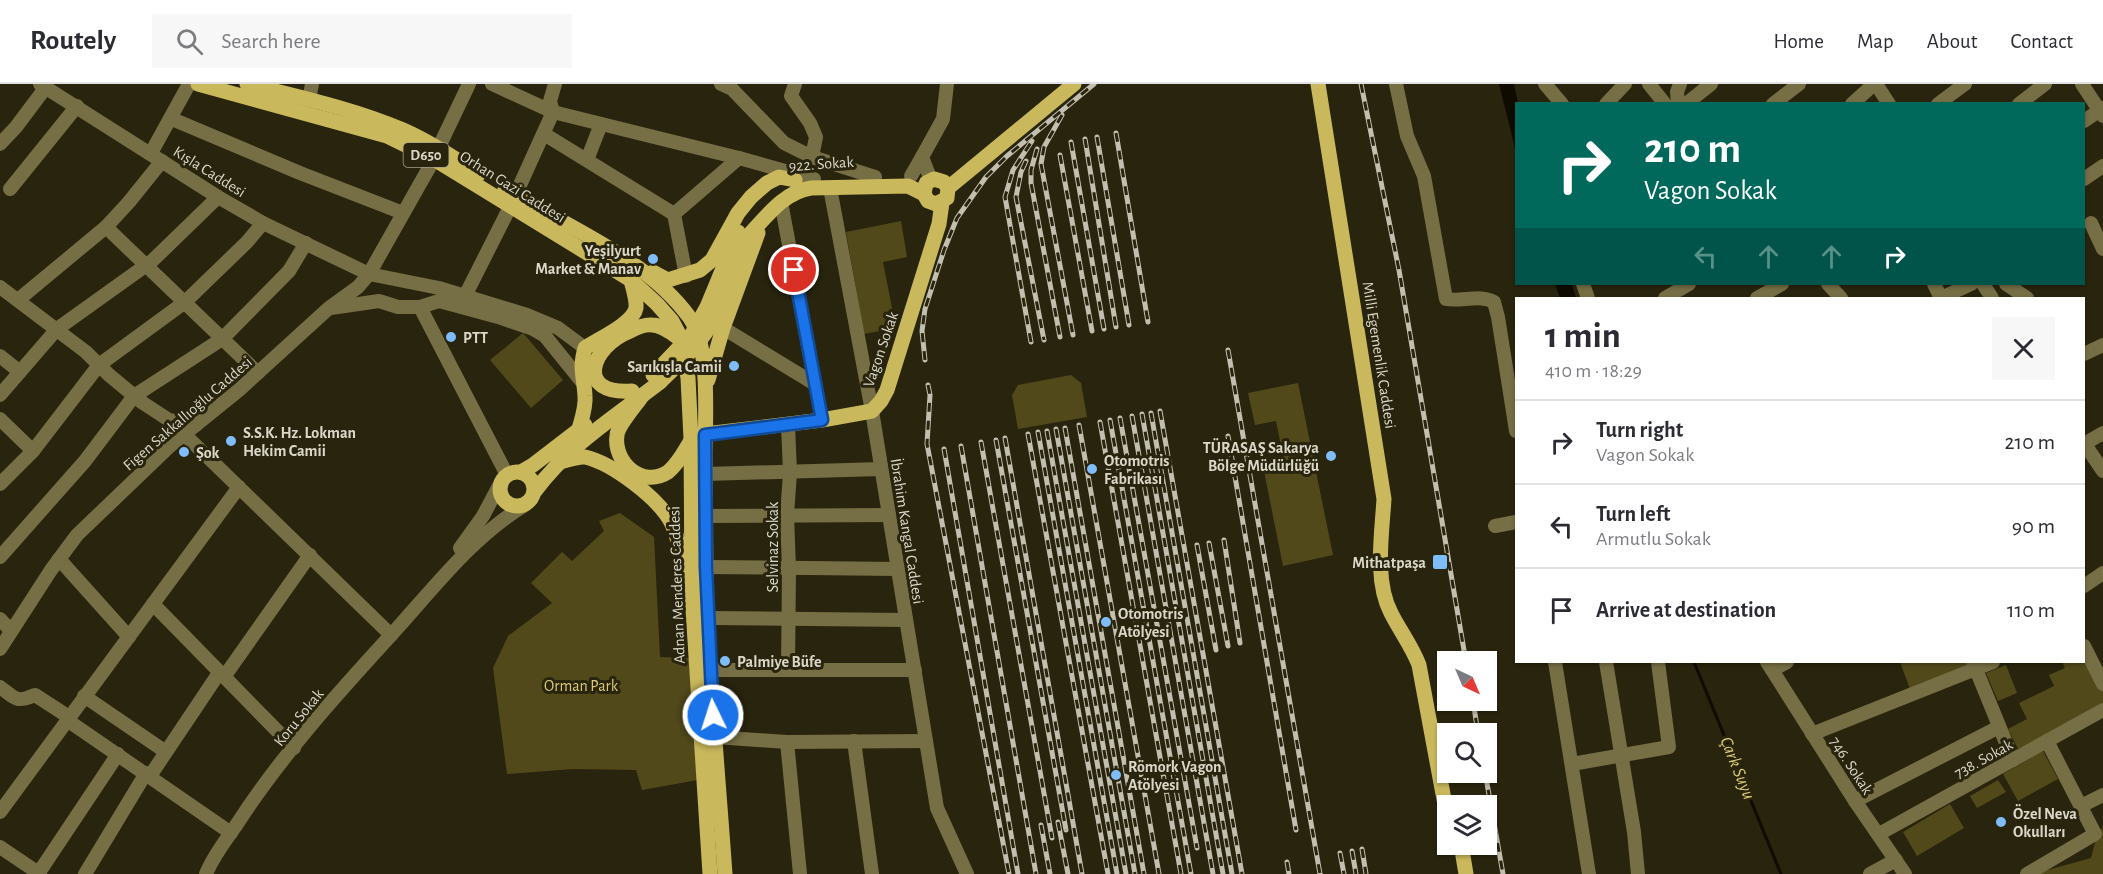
<!DOCTYPE html>
<html lang="en">
<head>
<meta charset="utf-8">
<style>
  body { margin:0; font-family:"Alegreya Sans",sans-serif; background:#f7f7f7; color:#2b2b33; height:100vh; display:flex; flex-direction:column; font-size:22px; white-space:nowrap }
  * { box-sizing:border-box; margin:0 }
  p { font-size:20px; color:#7c7c81 }
  .icon { flex:none; width:33px; height:33px; fill:none; stroke:currentColor; stroke-width:2; stroke-linecap:round; stroke-linejoin:round }
  .map { position:relative; flex:1; overflow:hidden }
  .drawer { position:absolute; left:1515px; top:213px; width:570px; height:366px; display:flex; flex-direction:column; background:#fff; border-radius:0px; box-shadow:0 2px 4px #0004 }
  .drawer>* { flex:none }
  .banner { position:absolute; left:1515px; top:18px; width:570px; height:183px; border-radius:0px; box-shadow:0 2px 4px #0004; background:#00695c; color:#fff; overflow:hidden }
  .needle { width:39px; rotate:136deg }
  .buttons { position:absolute; left:1437px; top:567px; display:grid; gap:12px }
  .buttons a { display:grid; place-items:center; width:60px; height:60px; border-radius:0px; background:#fff; box-shadow:0 2px 4px #0004; font-size:30px }
  .pin { position:absolute; display:grid; place-items:center; width:51px; height:51px; color:#fff; margin:-26px; border:3px solid #fff; border-radius:50%; box-shadow:0 2px 6px #0007 }
  .me { position:absolute; width:66px; margin:-33px; rotate:356deg; stroke-linejoin:round; filter:drop-shadow(0 0 4px #0008) }
  .turn { display:flex; align-items:center; gap:21px; height:126px; padding:0 30px; font-size:27px }
  .turn .icon { width:78px; height:78px; stroke-width:2.5 }
  .turn b { display:block; font-size:42px; line-height:51px }
  .lanes { display:flex; align-items:center; height:57px; padding:0 30px; background:#0003; justify-content:center; gap:30px; direction:ltr }
  .lanes .off { opacity:.35 }
  .round { display:grid; place-items:center; flex:none; width:63px; height:63px; border-radius:0px; background:#f7f7f7 }
  .head { display:flex; align-items:center; justify-content:space-between; height:102px; padding:0 30px }
  h1 { font-size:36px; font-weight:700; line-height:45px }
  ul { padding:0; list-style:none }
  li { display:flex; align-items:center; gap:18px; height:84px; padding:0 30px; border-top:2px solid #e1e1e2 }
  li div { flex:1 }
  li b { display:block; font-size:22px }
  li em { font-style:normal }
  header { display:flex; align-items:center; gap:36px; box-sizing:border-box; height:84px; padding:0 30px; background:#fff; border-bottom:2px solid #e1e1e2 }
  header strong { font-size:28px }
  nav { display:flex; gap:33px; margin-inline-start:auto; font-size:21px }
  .search { width:420px; height:54px; background:#f7f7f7; display:flex; align-items:center; gap:15px; box-sizing:border-box; padding:0 21px; border-radius:0px; color:#7c7c81; font-size:22px }
  .map>svg:first-child { display:block }
  .green { fill:#52491b }
  .water { fill:#100b00 }
  .lines { fill:none; stroke-linecap:round; stroke-linejoin:round }
  .stream { stroke:#100b00; stroke-width:3 }
  .minor { stroke:#766e44; stroke-width:14 }
  .major { stroke:#cab85c; stroke-width:15 }
  .rail-casing { stroke:#c2bfb0; stroke-width:5 }
  .rail { stroke:#29240d; stroke-width:3; stroke-dasharray:9; stroke-linecap:butt }
  .major-bridge { stroke:#cab85c; stroke-width:15 }
  .route-casing { stroke:#114b97; stroke-width:15 }
  .route { stroke:#1a73e8; stroke-width:10 }
  .poi-dot { fill:#7fbdfa; stroke:#29240d; stroke-width:2 }
  .labels { text-anchor:middle; stroke-width:6; stroke-linejoin:round; paint-order:stroke }
  .shield { fill:#29240d; stroke:#a5a191; stroke-width:1.5 }
  .shield-label { font-size:15px; font-weight:bold; fill:#dad7c9 }
  .street-label { font-size:16px; fill:#dad7c9; stroke:#29240d }
  .poi-label { font-size:16px; font-weight:bold; fill:#dad7c9; stroke:#29240d; text-anchor:start }
  .park-label { font-size:16px; fill:#dbcb78; stroke:#29240d }
  .water-label { font-size:18px; font-style:italic; fill:#dccc78; stroke:#29240d }
</style>
</head>
<body>
<header>
<strong>Routely</strong>
<div class="search"><svg class="icon" aria-label="search" viewBox="0 0 24 24"><circle cx="10" cy="10" r="6"/><path d="M15 15l6 6"/></svg>Search here</div>
<nav><a>Home</a><a>Map</a><a>About</a><a>Contact</a></nav>
</header>
<div class="map">
<svg width="2103" height="790" viewBox="0 0 2103 790">
  <rect width="100%" height="100%" fill="#29240d"/>
  <g class="green">
    <polygon points="901,137 907,173 883,178 896,244 864,250 846,148"/>
    <polygon points="523,249 563,296 531,324 490,276"/>
    <polygon points="1071,291 1081,299 1087,333 1018,345 1012,311 1018,301"/>
    <polygon points="1298,299 1333,471 1283,482 1264,387 1285,382 1276,337 1255,341 1248,309"/>
    <polygon points="620,429 654,453 660,573 689,574 698,696 642,706 636,686 573,685 507,690 493,584 508,552 552,519 531,499 562,468 572,477 604,447 599,437"/>
    <polygon points="2084,568 2103,607 2103,623 2018,665 2008,645 2027,635 2019,619 2054,602 2049,591 2065,584 2062,578 2084,578"/>
    <polygon points="1900,578 1970,578 1972,581 1910,605"/>
    <polygon points="2006,581 2017,609 1998,617 1986,589"/>
    <polygon points="2043,667 2058,695 2018,717 2003,690"/>
    <polygon points="1998,696 2006,708 1977,724 1970,712"/>
    <polygon points="1950,720 1964,744 1917,772 1903,748"/>
    <polygon points="2103,744 2103,790 2033,790 2091,774 2098,747"/>
  </g>
  <g class="water">
    <polygon points="1499,0 1514,0 1518,19 1516,20 1516,68"/>
    <polygon points="1555,200 1572,200 1576,214 1560,214"/>
  </g>
  <g class="lines">
    <polyline class="stream" points="1694,578 1781,790"/>
    <g class="minor">
      <polyline points="40,0 218,113 263,139 369,190 439,204 527,231 558,244 585,264"/>
      <polyline points="492,0 553,28 739,74 814,95"/>
      <polyline points="721,0 732,5 784,59 812,73 875,93"/>
      <polyline points="795,0 791,12 810,39 816,53 812,73"/>
      <path d="M1396 0 1407 52 1424 92 1446 215C1461 218 1481 210 1494 218L1498 233 1516 347"/>
      <polyline points="1545,0 1562,20"/>
      <polyline points="1649,0 1665,20"/>
      <polyline points="1876,0 1889,20"/>
      <polyline points="2082,0 2103,32"/>
      <polyline points="309,16 312,0"/>
      <polyline points="1606,20 1625,0"/>
      <polyline points="1678,20 1677,8 1680,0"/>
      <polyline points="1686,20 1711,0"/>
      <polyline points="1773,20 1799,0"/>
      <polyline points="1852,20 1874,0"/>
      <polyline points="1938,20 1965,0"/>
      <polyline points="2019,20 2045,0"/>
      <polyline points="172,35 300,89 403,129"/>
      <polyline points="2084,37 2103,24"/>
      <polyline points="544,50 674,130"/>
      <polyline points="0,60 16,43 46,3"/>
      <polyline points="438,65 469,0"/>
      <polyline points="151,69 189,0"/>
      <polyline points="587,76 601,40"/>
      <polyline points="911,92 922,73"/>
      <polyline points="2084,95 2103,82"/>
      <polyline points="931,96 922,73 943,35 947,0"/>
      <polyline points="830,104 872,327 937,724 967,790"/>
      <polyline points="10,105 77,22"/>
      <polyline points="515,112 553,28 550,17 555,0"/>
      <polyline points="781,118 822,336"/>
      <polyline points="2091,139 2103,165"/>
      <polyline points="106,143 258,289"/>
      <polyline points="686,192 674,130 739,74"/>
      <polyline points="1583,200 1588,214"/>
      <polyline points="1828,200 1841,214"/>
      <polyline points="1934,200 1941,214"/>
      <polyline points="1983,200 1992,214"/>
      <polyline points="2006,200 2027,214"/>
      <polyline points="0,203 86,268 109,291 143,319 169,336 196,341"/>
      <polyline points="465,212 511,121"/>
      <polyline points="1665,214 1689,200"/>
      <polyline points="1757,214 1782,200"/>
      <polyline points="1941,214 1971,200"/>
      <polyline points="18,216 106,143 129,118 162,77"/>
      <polyline points="420,223 507,391"/>
      <polyline points="331,224 379,217 398,223 420,223 439,217 498,233 533,245 545,252 583,299"/>
      <polyline points="723,244 815,300"/>
      <polyline points="2084,270 2103,261"/>
      <polyline points="0,272 20,288"/>
      <polyline points="0,311 57,245 152,177 218,113"/>
      <polyline points="0,335 33,367"/>
      <polyline points="184,350 391,551"/>
      <polyline points="2084,359 2103,387"/>
      <polyline points="2084,360 2103,349"/>
      <polyline points="705,390 881,385"/>
      <polyline points="0,400 33,367 99,281 185,218 247,158 263,139"/>
      <polyline points="705,432 889,431"/>
      <polyline points="1495,442 1516,438"/>
      <polyline points="460,464 483,432 500,400"/>
      <polyline points="0,473 85,377 134,312 222,255 289,187 306,159"/>
      <polyline points="59,475 129,553"/>
      <polyline points="706,483 898,485"/>
      <polyline points="2084,502 2103,489"/>
      <polyline points="153,520 294,664"/>
      <polyline points="708,534 906,536"/>
      <polyline points="0,535 11,547"/>
      <polyline points="2084,562 2103,600"/>
      <polyline points="0,565 51,486 77,451 171,361 239,306 329,224 358,203 369,190 434,75"/>
      <polyline points="1555,578 1589,790"/>
      <polyline points="1606,578 1634,748 1638,790"/>
      <polyline points="1767,578 1855,717 1905,790"/>
      <polyline points="1973,578 2013,676"/>
      <polyline points="788,585 789,485 787,431 790,389 788,341"/>
      <polyline points="710,586 915,586"/>
      <polyline points="1772,586 1787,578"/>
      <polyline points="224,593 310,471"/>
      <path d="M0 603C16 615 16 619 35 611L69 633"/>
      <polyline points="84,612 166,668"/>
      <polyline points="67,636 231,749"/>
      <polyline points="1812,650 1993,578"/>
      <polyline points="715,653 787,658 926,657"/>
      <polyline points="854,657 872,790"/>
      <polyline points="787,658 800,790"/>
      <polyline points="1572,680 1669,663 1658,578"/>
      <polyline points="150,692 219,589"/>
      <polyline points="1855,717 1999,643"/>
      <polyline points="2081,722 2103,711"/>
      <polyline points="0,728 239,403"/>
      <polyline points="1879,750 2103,626"/>
      <polyline points="0,763 40,790"/>
      <polyline points="38,790 118,670"/>
      <polyline points="85,790 146,689"/>
      <path d="M206 790C213 772 226 756 237 740 281 672 337 610 392 550 434 504 472 453 525 421"/>
      <polyline points="1870,790 1896,776"/>
      <polyline points="2027,790 2095,750 2047,657"/>
    </g>
    <g class="major">
      <polyline points="198,0 387,52 434,75 631,196 657,220 672,237 682,256 688,294 691,355 692,510 710,790"/>
      <path d="M247 0C299 13 354 25 403 46 430 58 454 74 479 90"/>
      <path d="M1318 0 1384 415C1382 449 1374 497 1391 529 1400 547 1412 562 1419 581L1448 737"/>
      <polyline points="948,104 1074,0"/>
      <path d="M505 105C566 143 647 174 690 234 711 265 705 336 705 373 706 426 705 479 707 532 711 618 719 704 725 790"/>
      <path d="M749 151C767 132 784 108 811 104L908 102 924 110 928 117 936 120 947 114 948 104 944 98 934 95 926 99 924 110"/>
      <polyline points="653,188 668,196 700,186 712,176 738,129 751,113 767,99 779,93 795,96"/>
      <polyline points="708,296 723,244 758,149"/>
      <path d="M632 307C575 311 590 263 630 247 636 244 644 240 652 241 662 241 672 249 680 255"/>
      <path d="M642 312C636 321 618 341 617 351 613 378 642 405 668 388 678 380 684 368 690 358"/>
      <path d="M579 345C582 334 586 323 585 312 584 292 579 285 585 264 598 255 633 240 636 224 637 216 633 205 631 196"/>
      <polyline points="705,350 822,336 872,327 881,317 887,306 939,140 942,119"/>
      <path d="M558 378C566 377 577 372 585 373 612 379 660 415 672 440 679 455 682 474 686 490"/>
      <circle cx="517" cy="405" r="17"/>
      <polyline points="521,388 533,381 585,341"/>
      <path d="M535 407C570 360 615 333 660 298"/>
      <polyline points="1461,760 1466,790"/>
    </g>
    <defs>
      <g id="rail">
        <polyline points="1361,0 1399,186 1466,578"/>
        <polyline points="1062,31 1044,63 1041,80 1073,251"/>
        <polyline points="1116,49 1148,238"/>
        <polyline points="1097,53 1129,241"/>
        <polyline points="1085,55 1116,243"/>
        <polyline points="1071,58 1104,245"/>
        <polyline points="1037,65 1031,86 1031,99 1060,253"/>
        <polyline points="1060,71 1092,247"/>
        <polyline points="1026,77 1021,88 1016,113 1044,256"/>
        <polyline points="1031,258 1005,113 1013,86 1032,57"/>
        <polyline points="1228,266 1320,790"/>
        <polyline points="925,276 922,247 925,225 944,166 957,134 986,93 1007,72 1094,0"/>
        <polyline points="928,301 930,311 927,360 1009,790"/>
        <polyline points="1160,327 1242,790"/>
        <polyline points="1151,329 1232,790"/>
        <polyline points="1142,330 1223,790"/>
        <polyline points="1132,332 1213,790"/>
        <polyline points="1120,334 1197,764"/>
        <polyline points="1110,336 1191,790"/>
        <polyline points="1100,338 1181,790"/>
        <polyline points="1079,341 1159,790"/>
        <polyline points="1065,344 1144,790"/>
        <polyline points="1056,345 1135,790"/>
        <polyline points="1047,347 1126,790"/>
        <polyline points="1038,348 1117,790"/>
        <polyline points="1028,350 1108,790"/>
        <polyline points="1228,352 1296,746"/>
        <polyline points="1005,354 1082,790"/>
        <polyline points="996,356 1066,746"/>
        <polyline points="981,358 1052,754"/>
        <polyline points="961,362 1036,790"/>
        <polyline points="944,365 1018,790"/>
        <polyline points="1224,456 1240,559"/>
        <polyline points="1209,459 1228,562"/>
        <polyline points="1197,461 1216,566"/>
        <polyline points="1473,616 1478,650"/>
        <polyline points="1485,688 1503,790"/>
        <polyline points="1058,738 1068,790"/>
        <polyline points="1041,741 1050,790"/>
        <polyline points="1362,765 1366,790"/>
        <polyline points="1352,767 1356,790"/>
        <polyline points="1340,769 1344,790"/>
        <polyline points="1287,778 1289,790"/>
      </g>
    </defs>
    <use href="#rail" class="rail-casing"/>
    <use href="#rail" class="rail"/>
    <g class="major-bridge">
      <polyline points="653,291 692,250 707,223 738,148"/>
      <path d="M660 298C678 281 697 263 710 242 727 214 737 180 749 151"/>
    </g>
  </g>
  <g class="lines">
    <defs>
      <polyline id="route" points="713,631 706,483 705,351 822,336 794,186"/>
    </defs>
    <use href="#route" class="route-casing"/>
    <use href="#route" class="route"/>
  </g>
  <g class="poi-dot">
    <circle cx="653" cy="175" r="6"/>
    <circle cx="451" cy="253" r="6"/>
    <circle cx="734" cy="282" r="6"/>
    <circle cx="231" cy="357" r="6"/>
    <circle cx="184" cy="368" r="6"/>
    <circle cx="1331" cy="372" r="6"/>
    <circle cx="1092" cy="385" r="6"/>
    <rect x="1432" y="470" width="16" height="16" rx="3"/>
    <circle cx="1106" cy="538" r="6"/>
    <circle cx="725" cy="577" r="6"/>
    <circle cx="1116" cy="691" r="6"/>
    <circle cx="2001" cy="738" r="6"/>
  </g>
  <g class="labels">
    <rect class="shield" x="403.5" y="59" width="45" height="24" rx="4.5"/>
    <g class="shield-label">
      <text x="426" y="76">D650</text>
    </g>
    <g class="street-label">
      <text transform="translate(821 79) rotate(-4)" y="6">922. Sokak</text>
      <text transform="translate(210 87) rotate(32)" y="6">Kışla Caddesi</text>
      <text transform="translate(513 102) rotate(32)" y="6">Orhan Gazi Caddesi</text>
      <text transform="translate(880 265) rotate(-71)" y="6">Vagon Sokak</text>
      <text transform="translate(1380 271) rotate(81)" y="6">Milli Egemenlik Caddesi</text>
      <text transform="translate(187 329) rotate(-41)" y="6">Figen Sakkallıoğlu Caddesi</text>
      <text transform="translate(908 447) rotate(81)" y="6">İbrahim Kangal Caddesi</text>
      <text transform="translate(772 463) rotate(-90)" y="6">Selvinaz Sokak</text>
      <text transform="translate(676 501) rotate(-92)" y="6">Adnan Menderes Caddesi</text>
      <text transform="translate(298 633) rotate(-51)" y="6">Koru Sokak</text>
      <text transform="translate(1983 674) rotate(-29)" y="6">738. Sokak</text>
      <text transform="translate(1852 681) rotate(57)" y="6">746. Sokak</text>
    </g>
    <g class="poi-label">
      <text x="641" y="172" text-anchor="end">Yeşilyurt<tspan x="641" dy="18">Market &amp; Manav</tspan></text>
      <text x="463" y="259">PTT</text>
      <text x="722" y="288" text-anchor="end">Sarıkışla Camii</text>
      <text x="243" y="354">S.S.K. Hz. Lokman<tspan x="243" dy="18">Hekim Camii</tspan></text>
      <text x="1319" y="369" text-anchor="end">TÜRASAŞ Sakarya<tspan x="1319" dy="18">Bölge Müdürlüğü</tspan></text>
      <text x="196" y="374">Şok</text>
      <text x="1104" y="382">Otomotris<tspan x="1104" dy="18">Fabrikası</tspan></text>
      <text x="1426" y="484" text-anchor="end">Mithatpaşa</text>
      <text x="1118" y="535">Otomotris<tspan x="1118" dy="18">Atölyesi</tspan></text>
      <text x="737" y="583">Palmiye Büfe</text>
      <text x="1128" y="688">Römork Vagon<tspan x="1128" dy="18">Atölyesi</tspan></text>
      <text x="2013" y="735">Özel Neva<tspan x="2013" dy="18">Okulları</tspan></text>
    </g>
    <g class="park-label">
      <text x="581" y="607">Orman Park</text>
    </g>
    <g class="water-label">
      <text transform="translate(1738 684) rotate(68)" y="6">Çark Suyu</text>
    </g>
  </g>
</svg>
<div class="buttons">
<a><svg class="needle" viewBox="-14 -14 28 28"><path d="M0-13l5 13h-10z" fill="#e53935"/><path d="M0 13l5-13h-10z" fill="#7c7c81"/></svg></a>
<a><svg class="icon" aria-label="search" viewBox="0 0 24 24"><circle cx="10" cy="10" r="6"/><path d="M15 15l6 6"/></svg></a>
<a><svg class="icon" aria-label="layers" viewBox="0 0 24 24"><path d="M12 4l9 5-9 5-9-5zM3 14l9 5 9-5"/></svg></a>
</div>
<div class="pin" style="left:794px;top:186px;background:#d93025"><svg class="icon" aria-label="arrive" viewBox="0 0 24 24"><path d="M6 21V4h12l-3 4 3 4H6"/></svg></div>
<svg class="me" style="left:713px;top:631px" viewBox="-20 -20 40 40"><circle r="17" fill="#1a73e8" stroke="#fff" stroke-width="3"/><path d="M0-11L8 9 0 5-8 9z" fill="#fff"/></svg>
<div class="banner">
<div class="turn"><svg class="icon" aria-label="right" viewBox="0 0 24 24"><path d="M7 20v-9h11M14 6l5 5-5 5"/></svg><div><b>210 m</b>Vagon Sokak</div></div>
<div class="lanes"><svg class="icon off" aria-label="left" viewBox="0 0 24 24"><path d="M17 20v-9H6M10 6l-5 5 5 5"/></svg><svg class="icon off" aria-label="ahead" viewBox="0 0 24 24"><path d="M12 20V5M6 11l6-6 6 6"/></svg><svg class="icon off" aria-label="ahead" viewBox="0 0 24 24"><path d="M12 20V5M6 11l6-6 6 6"/></svg><svg class="icon" aria-label="right" viewBox="0 0 24 24"><path d="M7 20v-9h11M14 6l5 5-5 5"/></svg></div>
</div>
<section class="drawer">
<div class="head"><div><h1>1 min</h1><p>410 m · 18:29</p></div><a class="round"><svg class="icon" aria-label="close" viewBox="0 0 24 24"><path d="M6 6l12 12M18 6L6 18"/></svg></a></div>
<ul>
<li><svg class="icon" aria-label="right" viewBox="0 0 24 24"><path d="M7 20v-9h11M14 6l5 5-5 5"/></svg><div><b>Turn right</b><p>Vagon Sokak</p></div><em>210 m</em></li>
<li><svg class="icon" aria-label="left" viewBox="0 0 24 24"><path d="M17 20v-9H6M10 6l-5 5 5 5"/></svg><div><b>Turn left</b><p>Armutlu Sokak</p></div><em>90 m</em></li>
<li><svg class="icon" aria-label="arrive" viewBox="0 0 24 24"><path d="M6 21V4h12l-3 4 3 4H6"/></svg><div><b>Arrive at destination</b></div><em>110 m</em></li>
</ul>
</section>
</div>
</body>
</html>
